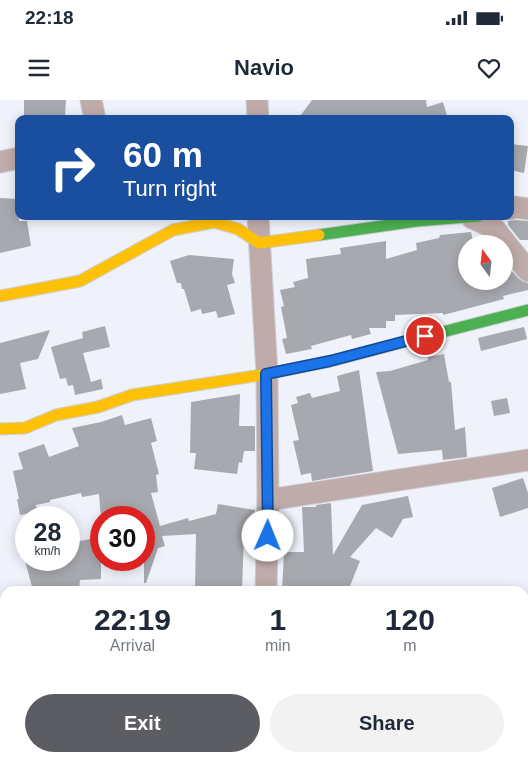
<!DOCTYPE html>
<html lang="en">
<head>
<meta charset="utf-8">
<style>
  body { margin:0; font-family:Arial,sans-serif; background:#f2f2f3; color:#1f2937; height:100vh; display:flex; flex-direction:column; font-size:19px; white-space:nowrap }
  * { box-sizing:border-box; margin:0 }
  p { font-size:16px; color:#747a83 }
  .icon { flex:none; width:28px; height:28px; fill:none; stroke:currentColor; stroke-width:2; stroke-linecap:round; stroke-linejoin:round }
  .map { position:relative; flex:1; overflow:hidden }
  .sheet { position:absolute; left:0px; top:486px; width:529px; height:176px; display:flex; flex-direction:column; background:#fff; border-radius:15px 15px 0 0; box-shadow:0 2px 12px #0003 }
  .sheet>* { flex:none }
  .guide { position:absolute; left:15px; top:15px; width:499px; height:105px; border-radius:10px; box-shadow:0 2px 12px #0003; background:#1a4fa0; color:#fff; overflow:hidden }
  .needle { width:32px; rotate:345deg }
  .controls { position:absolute; left:458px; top:135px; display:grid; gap:10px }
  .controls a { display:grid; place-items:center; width:55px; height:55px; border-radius:50%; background:#fff; box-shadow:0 2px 12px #0003; font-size:25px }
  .speed { position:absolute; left:15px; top:406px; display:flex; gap:10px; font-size:25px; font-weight:700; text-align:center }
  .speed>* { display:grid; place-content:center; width:65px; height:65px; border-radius:50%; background:#fff; box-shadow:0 2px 12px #0003; line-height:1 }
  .speed small { font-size:12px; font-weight:400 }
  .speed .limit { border:8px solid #d22; background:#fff; color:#111 }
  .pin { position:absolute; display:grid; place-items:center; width:42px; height:42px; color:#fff; margin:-21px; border:2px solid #fff; border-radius:50%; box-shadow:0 1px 5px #0007 }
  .me { position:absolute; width:55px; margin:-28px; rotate:1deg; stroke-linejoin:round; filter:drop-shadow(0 0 4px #0008) }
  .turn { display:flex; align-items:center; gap:18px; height:105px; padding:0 25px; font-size:22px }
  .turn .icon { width:65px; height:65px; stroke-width:2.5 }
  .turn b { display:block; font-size:35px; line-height:42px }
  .eta { display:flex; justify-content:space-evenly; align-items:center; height:85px; text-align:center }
  .eta b { font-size:30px; font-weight:800; line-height:35px }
  .action { display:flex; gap:10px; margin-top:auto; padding:10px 25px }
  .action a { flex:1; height:58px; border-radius:30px; background:#5b5d63; color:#fff; font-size:20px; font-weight:800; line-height:58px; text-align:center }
  .action a+a { background:#f2f2f3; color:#1f2937 }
  .status { display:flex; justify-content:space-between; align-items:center; height:35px; padding:0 25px; background:#fff; direction:ltr }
  .status svg { height:14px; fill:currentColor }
  header { display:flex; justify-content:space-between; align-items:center; height:65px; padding:0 25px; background:#fff; font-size:22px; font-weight:800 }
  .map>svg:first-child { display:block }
  .building { fill:#a7a9af }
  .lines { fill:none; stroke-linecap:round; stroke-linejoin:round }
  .street-casing { stroke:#cbced4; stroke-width:23 }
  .fast-casing { stroke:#cbced4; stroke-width:13 }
  .slow-casing { stroke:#cbced4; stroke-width:13 }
  .street { stroke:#bfacaa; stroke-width:21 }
  .fast { stroke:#4caf50; stroke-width:11 }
  .slow { stroke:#ffc107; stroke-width:11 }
  .route-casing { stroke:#114b97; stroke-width:12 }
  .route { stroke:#1a73e8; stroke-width:9 }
</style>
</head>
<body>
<div class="status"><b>22:18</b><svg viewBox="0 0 49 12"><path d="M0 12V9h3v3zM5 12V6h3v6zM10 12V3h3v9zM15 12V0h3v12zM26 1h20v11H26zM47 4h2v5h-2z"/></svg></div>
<header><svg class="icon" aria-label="menu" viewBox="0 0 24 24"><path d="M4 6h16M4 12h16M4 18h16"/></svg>Navio<svg class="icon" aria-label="heart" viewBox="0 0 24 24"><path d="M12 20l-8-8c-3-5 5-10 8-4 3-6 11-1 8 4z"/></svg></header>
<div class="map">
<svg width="528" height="662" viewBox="0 0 528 662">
  <rect width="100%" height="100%" fill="#eff2fa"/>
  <g class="building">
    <polygon points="24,0 66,0 65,16 58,16 58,19 24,19"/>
    <polygon points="312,0 426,0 427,7 443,2 448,19 298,19"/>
    <polygon points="510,44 528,46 524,73 510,70"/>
    <polygon points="0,98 18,99 19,121 27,121 31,146 0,153"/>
    <polygon points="516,120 528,121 528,140 520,140 508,125 508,121"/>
    <polygon points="471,132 473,141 466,143 466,181 504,181 504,172 511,170 519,179 528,183 528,190 503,196 504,199 443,215 443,213 395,215 395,221 386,221 386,228 369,228 371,234 352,239 351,235 311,246 312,249 286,254 282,239 287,238 281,207 284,206 280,190 295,187 293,182 308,178 306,159 341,154 340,148 386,141 386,159 417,150 416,143 439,138 440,135"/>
    <polygon points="189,155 234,159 232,174 235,183 227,185 235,214 218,218 216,211 202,214 201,209 191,212 184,189 182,189 181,183 177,183 170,161"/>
    <polygon points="105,226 110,247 83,253 91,282 101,279 103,289 75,295 73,285 68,286 66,278 60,279 51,247 83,238 82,232"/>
    <polygon points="524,227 527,239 481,251 478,238"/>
    <polygon points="50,230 38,259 20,263 26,289 0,294 0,243"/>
    <polygon points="444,254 449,282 451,282 455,330 465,327 467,357 443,360 442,350 398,354 376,272 390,271 428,260 428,257"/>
    <polygon points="359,270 373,371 312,381 311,373 301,375 293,341 299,340 291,305 298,303 296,297 310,293 312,298 340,291 337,276"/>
    <polygon points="240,294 239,326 255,326 255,351 244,351 242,363 239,362 237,374 194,369 196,353 190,353 191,302"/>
    <polygon points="507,298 510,313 494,316 491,301"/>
    <polygon points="122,315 125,325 151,318 157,341 151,343 159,374 156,375 158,392 151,393 160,426 188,418 189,421 216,414 218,404 255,410 252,435 244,434 242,491 195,491 196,434 162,436 165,446 158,448 146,483 144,483 144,418 101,418 99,394 82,397 81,393 50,400 50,402 36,405 37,412 20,415 17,399 19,399 13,371 23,369 18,353 44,344 49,357 79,346 72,328 101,322"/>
    <polygon points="523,378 528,393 528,408 500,417 492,388"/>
    <polygon points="408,396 413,417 403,419 392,438 376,428 350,457 360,461 348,491 282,491 284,452 304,452 302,407 316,407 316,405 331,403 333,455 362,405"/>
    <polygon points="101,437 101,479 80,480 79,489 50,486 51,491 33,491 25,460 69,460 69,443"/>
  </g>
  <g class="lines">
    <defs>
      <g id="street">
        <polyline points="91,0 95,19"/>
        <polyline points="257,0 258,19"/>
        <polyline points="0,62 19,58"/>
        <polyline points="510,109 515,107 528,109"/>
        <polyline points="258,116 267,274 268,400 266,491"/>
        <polyline points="472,118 494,128 528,171"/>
        <polyline points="268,400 528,360"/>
        <polyline points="262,662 262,658"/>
      </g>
      <g id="fast">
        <polyline points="319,135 417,121 479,116"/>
        <polyline points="419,238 528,210"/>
      </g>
      <g id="slow">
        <polyline points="0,196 80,181 173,130 214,122 238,129 259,143 319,135"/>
        <polyline points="0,329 25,328 56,315 98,307 132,295 267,274 331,261 419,238"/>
      </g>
    </defs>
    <use href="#street" class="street-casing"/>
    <use href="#fast" class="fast-casing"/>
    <use href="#slow" class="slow-casing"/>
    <use href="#street" class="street"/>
    <use href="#fast" class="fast"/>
    <use href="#slow" class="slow"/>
  </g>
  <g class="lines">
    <defs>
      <polyline id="route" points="268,436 266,274 330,261 425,236"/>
    </defs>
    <use href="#route" class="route-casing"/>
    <use href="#route" class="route"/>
  </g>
</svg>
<div class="controls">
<a><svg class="needle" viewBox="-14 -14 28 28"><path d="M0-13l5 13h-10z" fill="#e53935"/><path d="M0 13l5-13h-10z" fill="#747a83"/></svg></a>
</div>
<div class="speed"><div>28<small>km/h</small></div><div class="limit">30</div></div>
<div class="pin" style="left:425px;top:236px;background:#d93025"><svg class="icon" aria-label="arrive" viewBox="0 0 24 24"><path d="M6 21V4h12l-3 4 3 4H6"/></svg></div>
<svg class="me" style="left:268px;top:436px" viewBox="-20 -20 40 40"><circle r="19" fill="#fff"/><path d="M0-13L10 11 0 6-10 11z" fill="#1a73e8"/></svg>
<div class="guide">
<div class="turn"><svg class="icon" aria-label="right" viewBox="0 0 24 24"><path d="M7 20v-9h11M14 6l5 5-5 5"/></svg><div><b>60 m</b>Turn right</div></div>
</div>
<section class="sheet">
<div class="eta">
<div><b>22:19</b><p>Arrival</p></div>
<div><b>1</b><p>min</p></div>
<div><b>120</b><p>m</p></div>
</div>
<div class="action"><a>Exit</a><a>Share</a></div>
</section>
</div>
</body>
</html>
